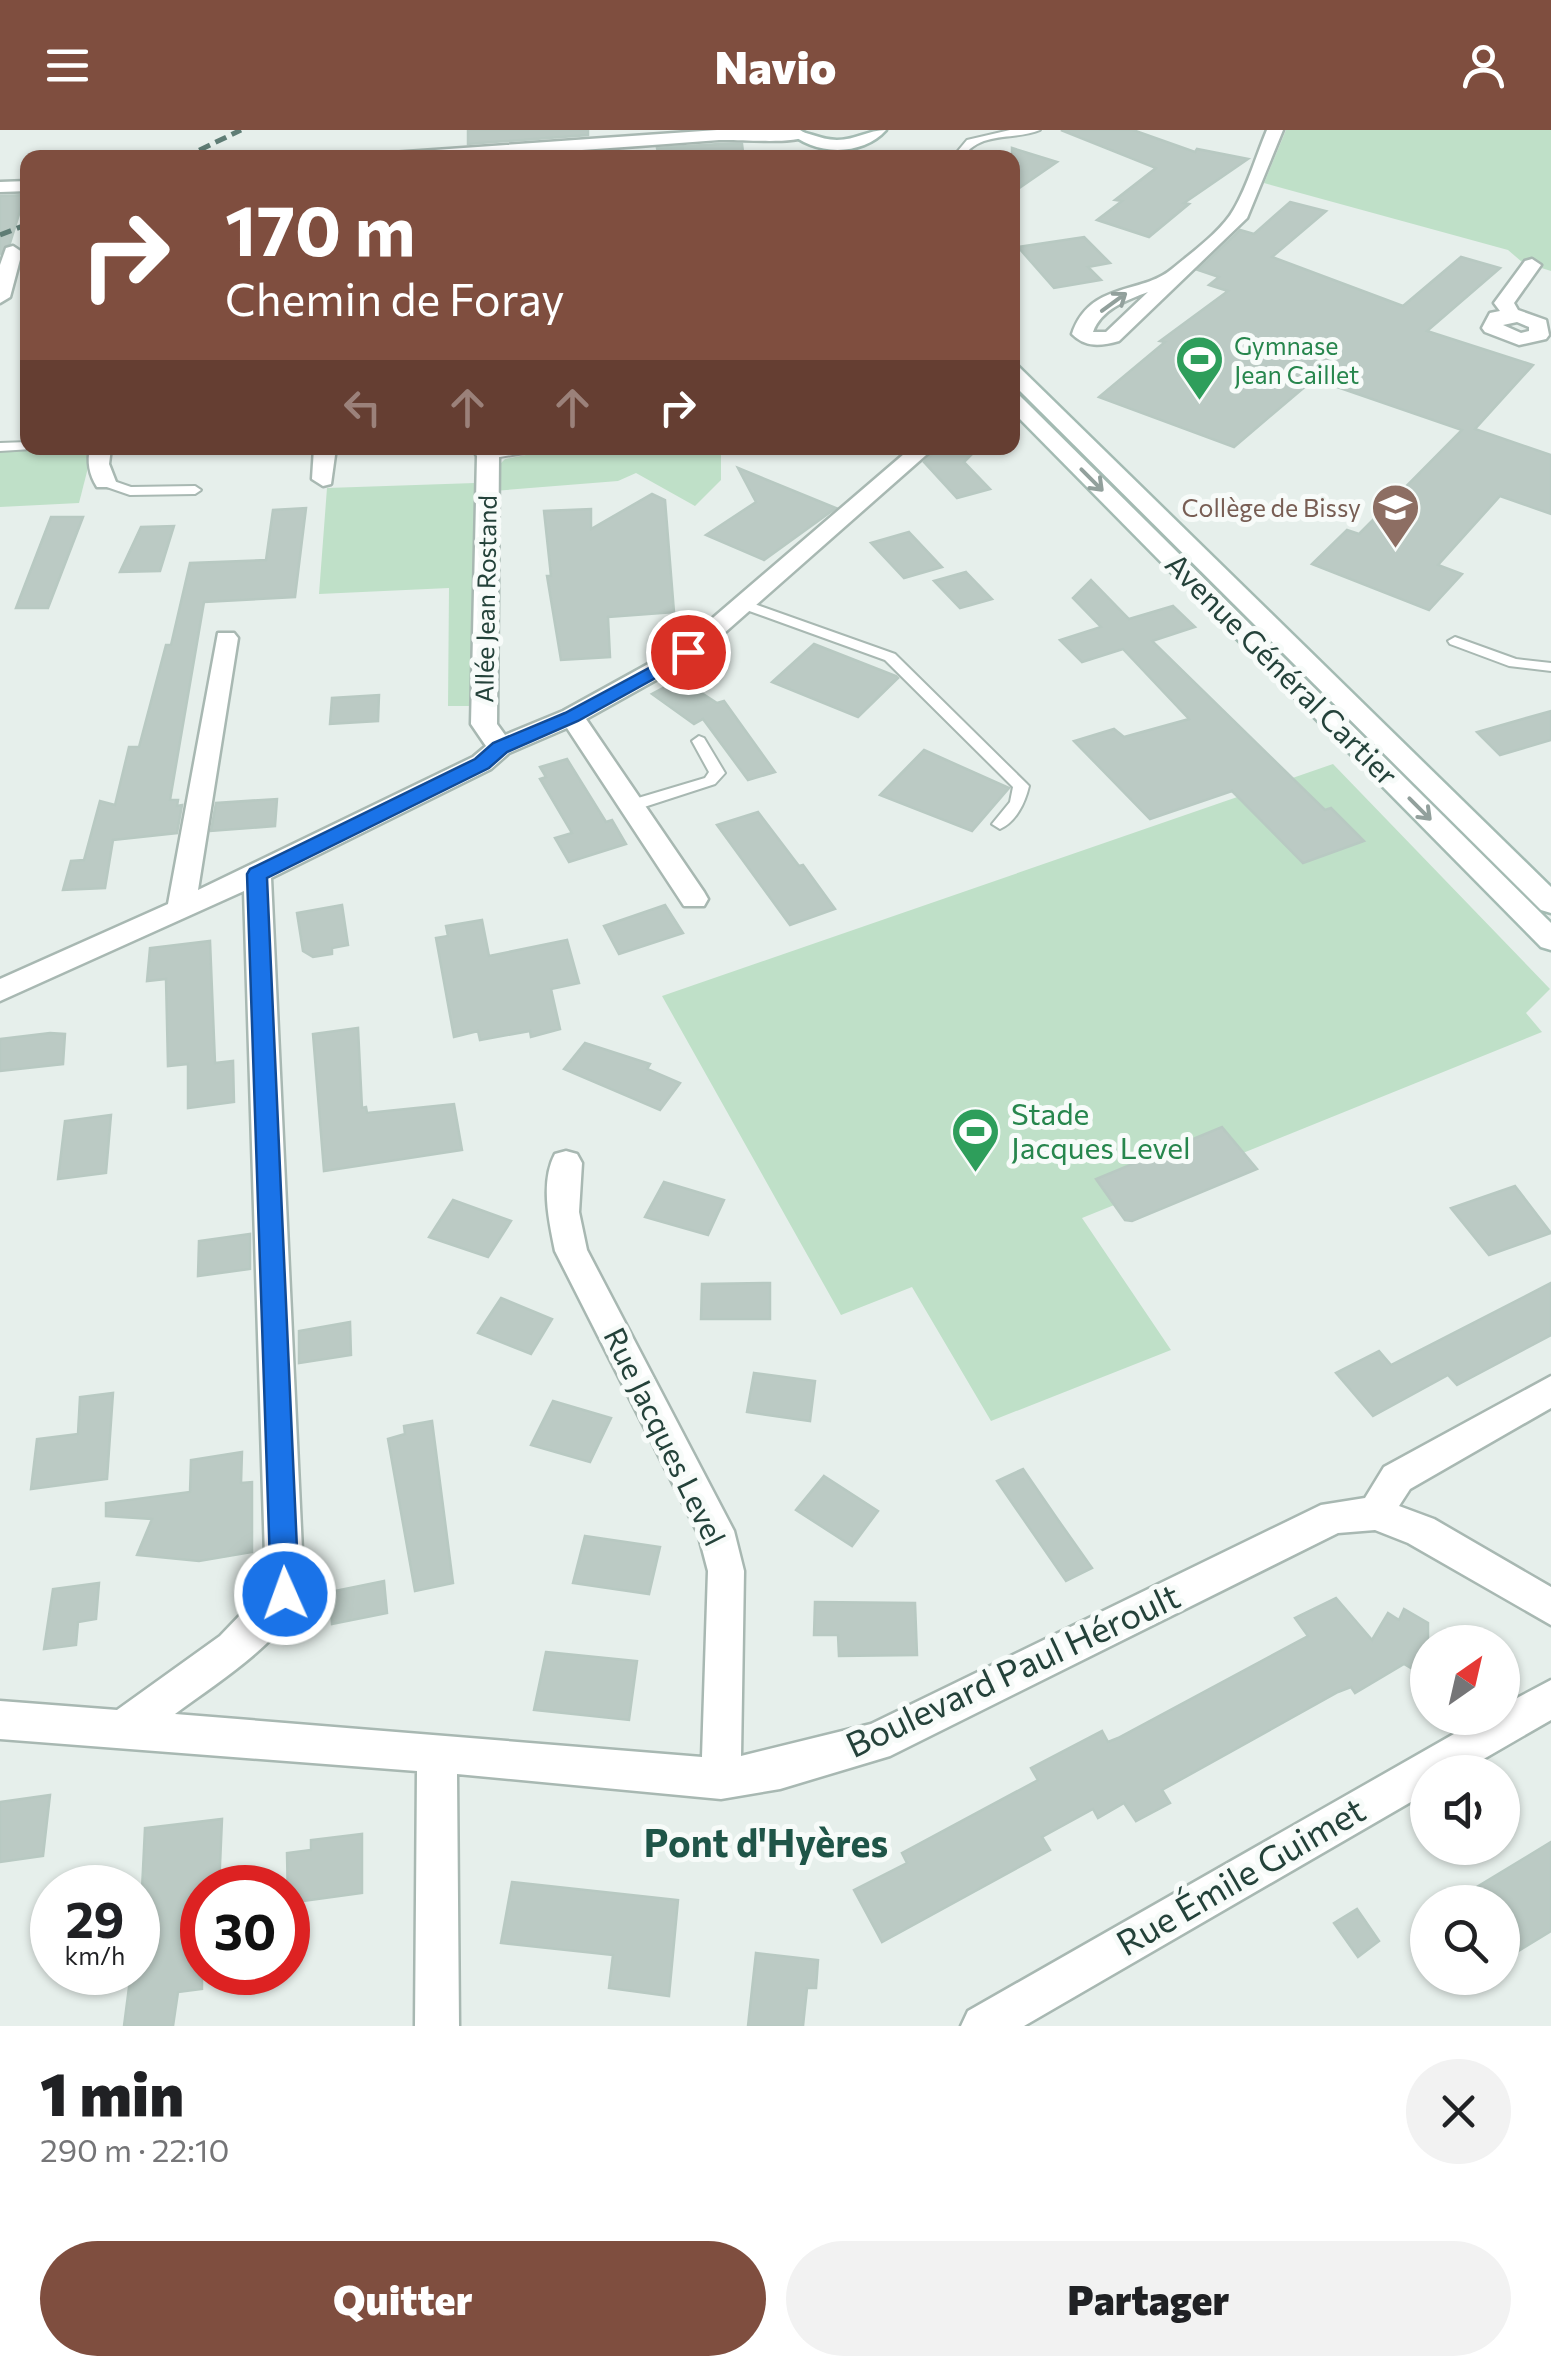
<!DOCTYPE html>
<html lang="fr">
<head>
<meta charset="utf-8">
<style>
  body { margin:0; font-family:Commissioner,sans-serif; background:#f2f2f2; color:#202124; height:100vh; display:flex; flex-direction:column; font-size:38px; white-space:nowrap }
  * { box-sizing:border-box; margin:0 }
  p { font-size:32px; color:#757577 }
  .icon { flex:none; width:55px; height:55px; fill:none; stroke:currentColor; stroke-width:2; stroke-linecap:round; stroke-linejoin:round }
  .map { position:relative; height:1896px; overflow:hidden }
  .side { display:flex; flex-direction:column; background:#fff; flex:1 }
  .side>* { flex:none }
  .top-card { position:absolute; left:20px; top:20px; width:1000px; height:305px; border-radius:20px; box-shadow:0 2px 8px #0004; background:#7f4e3f; color:#fff; overflow:hidden }
  .needle { width:65px; rotate:34deg }
  .buttons { position:absolute; left:1410px; top:1495px; display:grid; gap:20px }
  .buttons a { display:grid; place-items:center; width:110px; height:110px; border-radius:50%; background:#fff; box-shadow:0 2px 8px #0004; font-size:50px }
  .speed { position:absolute; left:30px; top:1735px; display:flex; gap:20px; font-size:50px; font-weight:700; text-align:center }
  .speed>* { display:grid; place-content:center; width:130px; height:130px; border-radius:50%; background:#fff; box-shadow:0 2px 8px #0004; line-height:1 }
  .speed small { font-size:25px; font-weight:400 }
  .speed .limit { border:15px solid #d22; background:#fff; color:#111 }
  .pin { position:absolute; display:grid; place-items:center; width:85px; height:85px; color:#fff; margin:-42px; border:5px solid #fff; border-radius:50%; box-shadow:0 2px 10px #0007 }
  .me { position:absolute; width:110px; margin:-55px; rotate:358deg; stroke-linejoin:round; filter:drop-shadow(0 0 8px #0008) }
  .turn { display:flex; align-items:center; gap:35px; height:210px; padding:0 40px; font-size:45px }
  .turn .icon { width:130px; height:130px; stroke-width:2.5 }
  .turn b { display:block; font-size:70px; line-height:85px }
  .lanes { display:flex; align-items:center; height:95px; padding:0 40px; background:#0003; justify-content:center; gap:50px; direction:ltr }
  .lanes .off { opacity:.35 }
  .round { display:grid; place-items:center; flex:none; width:105px; height:105px; border-radius:52px; background:#f2f2f2 }
  .head { display:flex; align-items:center; justify-content:space-between; height:170px; padding:0 40px }
  h1 { font-size:60px; font-weight:800; line-height:75px }
  .action { display:flex; gap:20px; margin-top:auto; padding:20px 40px }
  .action a { flex:1; height:115px; border-radius:60px; background:#7f4e3f; color:#fff; font-size:40px; font-weight:800; line-height:115px; text-align:center }
  .action a+a { background:#f2f2f2; color:#202124 }
  header { display:flex; justify-content:space-between; align-items:center; height:130px; padding:0 40px; background:#7f4e3f; color:#fff; font-size:45px; font-weight:800 }
  .map>svg:first-child { display:block }
  .green { fill:#bfe0c8 }
  .building { fill:#bbcac4; stroke:#b8c9c2; stroke-width:2.5 }
  .lines { fill:none; stroke-linecap:round; stroke-linejoin:round }
  .service-casing { stroke:#a8b8b2; stroke-width:4 }
  .minor-casing { stroke:#a8b8b2; stroke-width:5 }
  .secondary-casing { stroke:#a4bbb3; stroke-width:5 }
  .service { fill:#fff; fill-rule:evenodd }
  .minor { fill:#fff; fill-rule:evenodd }
  .secondary { fill:#fff; fill-rule:evenodd }
  .rail { stroke:#5f7d75; stroke-width:5; stroke-dasharray:12 6; stroke-linecap:butt }
  .oneway { stroke:#92a09c }
  .route { fill:#1a73e8; stroke:#114b97; stroke-width:2.5 }
  .labels { text-anchor:middle; stroke-width:10; stroke-linejoin:round; paint-order:stroke }
  .far-leisure-label { font-size:25px; fill:#27864d; stroke:#f7fbf9; text-anchor:start }
  .far-education-label { font-size:25px; fill:#785e54; stroke:#f7fbf9; text-anchor:end }
  .far-street-label { font-size:25px; fill:#24423a; stroke:#f7fbf9 }
  .street-label { font-size:30px; fill:#24423a; stroke:#f7fbf9 }
  .leisure-label { font-size:30px; fill:#27864d; stroke:#f7fbf9; text-anchor:start }
  .near-street-label { font-size:35px; fill:#24423a; stroke:#f7fbf9 }
  .near-neighbourhood-label { font-size:38px; font-weight:bold; fill:#1f5548; stroke:#f7fbf9 }
</style>
</head>
<body>
<header><svg class="icon" aria-label="menu" viewBox="0 0 24 24"><path d="M4 6h16M4 12h16M4 18h16"/></svg>Navio<svg class="icon" aria-label="person" viewBox="0 0 24 24"><circle cx="12" cy="8" r="4"/><path d="M4 21q1-7 8-7t8 7"/></svg></header>
<div class="map">
<svg width="1551" height="1896" viewBox="0 0 1551 1896">
  <rect width="100%" height="100%" fill="#e6efeb"/>
  <g class="green">
    <polygon points="1286,0 1551,0 1551,141 1522,132 1508,120 1264,53"/>
    <polygon points="93,318 79,373 0,377 0,321"/>
    <polygon points="561,318 721,318 721,350 695,376 636,343 618,351 493,361 494,340 505,329"/>
    <polygon points="475,353 472,576 448,576 449,458 319,464 327,358"/>
    <polygon points="1333,634 1550,859 1526,883 1542,902 1082,1088 1171,1220 991,1291 912,1157 841,1185 662,866"/>
  </g>
  <g class="building">
    <polygon points="468,0 588,0 588,5 468,14"/>
    <polygon points="1061,0 1133,0 1195,22 1197,19 1248,29 1184,73 1189,74 1149,107 1097,90 1122,71 1115,70 1156,38"/>
    <polygon points="719,14 742,14 743,22 659,27 657,18"/>
    <polygon points="1012,18 1057,32 1012,63"/>
    <polygon points="25,65 10,113 0,124 0,66"/>
    <polygon points="1290,72 1326,81 1272,127 1403,176 1461,127 1500,138 1427,201 1533,235 1475,299 1551,325 1551,384 1500,366 1438,435 1462,444 1429,480 1312,434 1347,400 1359,404 1462,300 1314,249 1234,317 1099,267 1165,212 1160,211 1228,161 1209,155 1219,147 1198,140 1240,100 1254,104"/>
    <polygon points="1084,107 1110,133 1088,137 1101,150 1054,158 1018,117"/>
    <polygon points="938,318 978,318 964,332 990,359 957,368 924,332"/>
    <polygon points="738,338 836,378 764,430 706,405 756,372"/>
    <polygon points="652,364 665,370 674,482 608,487 610,527 561,530 547,446 551,446 544,381 591,379 591,399"/>
    <polygon points="306,378 295,467 204,472 170,670 178,670 177,676 182,675 177,703 113,710 105,758 63,760 71,731 84,730 100,671 115,675 129,617 139,617 166,515 171,515 190,433 266,430 273,380"/>
    <polygon points="51,387 83,387 48,478 16,478"/>
    <polygon points="174,396 160,441 120,442 141,397"/>
    <polygon points="909,402 942,437 904,448 871,413"/>
    <polygon points="966,442 992,469 960,478 934,451"/>
    <polygon points="1091,450 1129,489 1173,476 1195,497 1152,511 1325,680 1331,678 1364,711 1303,733 1232,661 1150,689 1074,611 1114,599 1124,607 1189,589 1123,519 1082,532 1060,510 1101,497 1073,468"/>
    <polygon points="814,514 896,546 898,548 858,587 772,552"/>
    <polygon points="680,549 717,573 724,571 775,642 748,650 703,589 694,594 652,564"/>
    <polygon points="379,565 378,591 330,594 332,568"/>
    <polygon points="1551,581 1551,610 1500,625 1477,602"/>
    <polygon points="924,620 1009,658 972,701 880,665"/>
    <polygon points="567,629 606,692 612,690 626,714 569,732 555,708 572,703 540,649 546,647 540,637"/>
    <polygon points="277,669 275,696 211,701 216,673"/>
    <polygon points="758,682 799,736 803,735 835,779 790,795 717,695"/>
    <polygon points="342,775 348,815 332,818 332,824 313,827 303,821 297,783"/>
    <polygon points="665,775 683,803 619,824 604,796"/>
    <polygon points="482,790 489,826 567,810 579,853 551,859 560,899 531,907 530,901 480,910 478,901 454,907 436,808 448,806 446,796"/>
    <polygon points="210,811 215,933 233,931 234,972 188,978 188,934 168,936 166,849 147,851 150,818"/>
    <polygon points="358,898 362,978 366,977 367,983 454,974 462,1020 324,1041 313,904"/>
    <polygon points="50,903 65,904 63,934 0,941 0,909"/>
    <polygon points="585,913 650,934 647,939 680,953 660,980 564,939"/>
    <polygon points="111,985 106,1043 58,1049 65,991"/>
    <polygon points="1222,997 1257,1039 1132,1091 1125,1090 1096,1049"/>
    <polygon points="664,1052 724,1070 708,1105 645,1087"/>
    <polygon points="1515,1056 1551,1103 1489,1125 1451,1078"/>
    <polygon points="453,1070 511,1091 488,1127 429,1107"/>
    <polygon points="250,1104 250,1139 198,1146 199,1111"/>
    <polygon points="770,1153 770,1189 701,1189 702,1154"/>
    <polygon points="1551,1153 1551,1205 1457,1255 1448,1245 1373,1286 1336,1243 1379,1221 1391,1235"/>
    <polygon points="501,1168 552,1189 531,1224 478,1203"/>
    <polygon points="350,1192 351,1225 299,1233 299,1201"/>
    <polygon points="754,1243 815,1251 810,1291 747,1282"/>
    <polygon points="113,1263 107,1349 31,1359 37,1309 78,1304 80,1267"/>
    <polygon points="553,1271 611,1288 590,1332 531,1315"/>
    <polygon points="432,1291 453,1453 415,1461 388,1309 405,1304 404,1296"/>
    <polygon points="242,1322 241,1353 252,1352 252,1422 199,1431 137,1425 152,1389 106,1386 106,1373 190,1362 191,1330"/>
    <polygon points="1023,1339 1056,1387 1092,1438 1066,1451 997,1351"/>
    <polygon points="824,1346 878,1381 852,1416 796,1380"/>
    <polygon points="585,1406 660,1417 649,1464 573,1453"/>
    <polygon points="384,1451 387,1483 332,1494 330,1462"/>
    <polygon points="99,1453 96,1489 78,1492 76,1515 44,1519 53,1459"/>
    <polygon points="1336,1468 1372,1510 1388,1483 1399,1490 1404,1479 1428,1493 1428,1548 1404,1534 1355,1563 1351,1557 1338,1562 1162,1660 1170,1673 1136,1691 1124,1673 1098,1688 1093,1679 1042,1707 1050,1720 882,1812 854,1760 907,1733 902,1723 1038,1650 1031,1638 1102,1601 1108,1612 1118,1608 1308,1506 1295,1488"/>
    <polygon points="815,1472 915,1473 917,1525 839,1526 838,1505 814,1505"/>
    <polygon points="546,1522 637,1531 629,1590 534,1580"/>
    <polygon points="50,1665 43,1726 0,1732 0,1672"/>
    <polygon points="222,1689 219,1758 202,1758 202,1859 178,1862 173,1896 124,1896 131,1842 138,1842 145,1698"/>
    <polygon points="362,1704 362,1763 288,1773 287,1723 311,1720 311,1710"/>
    <polygon points="1551,1712 1551,1801 1502,1831 1502,1772 1452,1772"/>
    <polygon points="512,1752 678,1770 669,1866 609,1858 613,1825 501,1813"/>
    <polygon points="1357,1779 1379,1811 1358,1827 1334,1793"/>
    <polygon points="756,1823 818,1830 816,1858 807,1858 803,1896 748,1896"/>
  </g>
  <g class="lines">
    <defs>
      <g id="service">
        <path d="M1010 0H1040C1014 11 981 0 962 28H952L967 10Z"/>
        <polygon points="28,312 28,318 32,319 0,321 0,313"/>
        <polygon points="511,318 536,318 530,322 488,329 482,325"/>
        <polygon points="105,348 131,357 195,356 201,360 195,364 130,365 101,355 99,352"/>
        <path d="M746 471 895 524 1026 653 1029 656C1025 673 1016 692 1000 699L992 694 1010 672 1013 657 885 530 741 478 739 475Z"/>
        <polygon points="1455,507 1516,529 1551,533 1551,541 1509,536 1450,514 1448,511"/>
        <polygon points="699,606 704,608 725,643 715,654 638,679 628,679 625,675 628,671 705,648 709,642 692,611"/>
      </g>
      <g id="minor">
        <path d="M717 0H800L808 5C796 15 739 9 719 10 607 18 496 28 384 28L392 23Z"/>
        <path d="M1267 0H1283L1247 88 1119 211C1101 216 1086 218 1072 204 1090 151 1141 165 1172 139 1191 123 1222 101 1234 79 1248 55 1256 26 1267 0ZM1148 162 1106 202H1093C1101 179 1127 170 1148 162Z"/>
        <polygon points="28,51 28,61 0,62 0,52"/>
        <polygon points="13,116 22,122 10,167 0,173 0,135 6,118"/>
        <path d="M1532 129 1541 135 1514 173 1518 180 1546 190 1549 205 1546 209 1519 215 1485 202 1482 198 1490 183 1500 181 1494 173 1525 131ZM1517 192 1529 197V201L1521 203 1503 195Z"/>
        <path d="M90 318H111L109 334 116 352 113 357H97C89 344 87 332 90 318Z"/>
        <polygon points="314,318 336,318 331,354 323,356 312,349"/>
        <path d="M472 318H493L499 325 497 594 505 605 563 581 679 517 911 318H934L697 527 586 589 704 762 708 769 704 776H684L567 598 509 623 491 639 271 748 304 1464C282 1513 217 1553 175 1584L702 1627 708 1441 698 1403 555 1121C549 1092 540 1052 555 1024L566 1021 577 1024 582 1033 579 1082 587 1120 734 1401 744 1441 741 1626 871 1594 1321 1375 1365 1368 1384 1337 1551 1246V1278L1410 1359 1399 1376 1434 1389 1551 1457V1495L1408 1413 1375 1400 1338 1403 890 1626 780 1659 721 1669 457 1644 459 1896H415L417 1641 0 1609V1571L117 1580 220 1506 266 1458 244 761 0 871V849L168 774 218 503H234L238 508 198 760 473 627 486 616 471 594 477 326Z"/>
        <polygon points="1551,1550 1551,1590 1461,1642 1428,1642 1428,1662 1024,1896 961,1896 968,1881 1482,1588 1502,1588 1502,1576"/>
      </g>
      <g id="secondary">
        <path d="M788 0C806 0 819 10 837 10 856 10 868 0 886 0 862 27 812 26 788 0Z"/>
        <polygon points="1012,235 1019,237 1551,757 1551,783 1541,780 1012,253"/>
        <polygon points="1012,263 1019,265 1551,793 1551,820 1541,817 1012,281"/>
      </g>
    </defs>
    <use href="#service" class="service-casing"/>
    <use href="#minor" class="minor-casing"/>
    <use href="#secondary" class="secondary-casing"/>
    <use href="#service" class="service"/>
    <use href="#minor" class="minor"/>
    <use href="#secondary" class="secondary"/>
    <g class="rail">
      <polyline points="183,28 241,0"/>
      <polyline points="0,105 28,94"/>
    </g>
  </g>
  <defs><path id="oneway-shaft" d="M-6 0H5M1.5-3L5.5 0L1.5 3" fill="none" stroke-width="1.6" stroke-linecap="round" stroke-linejoin="round" transform="scale(2.5)"/></defs>
  <g class="oneway">
    <use href="#oneway-shaft" transform="translate(1114 172) rotate(-36)"/>
    <use href="#oneway-shaft" transform="translate(1092 350) rotate(45)"/>
    <use href="#oneway-shaft" transform="translate(1420 679) rotate(45)"/>
  </g>
  <polygon class="route" points="688,517 695,518 695,526 578,591 507,622 489,638 267,748 299,1464 295,1474 285,1478 275,1474 271,1464 247,744 250,739 475,629 493,613 565,583"/>
  <defs>
    <symbol id="stadium-pin" viewBox="-11 -11 22 30"><path d="M0 17L-7.5 6A9.5 9.5 0 1 1 7.5 6Z" fill="#2e9e5b" stroke="#f7fbf9"/><path d="M0-5a6.5 5 0 1 0 0 10a6.5 5 0 1 0 0-10ZM-3.5-1.8h7v3.6h-7Z" fill="#fff"/></symbol>
    <symbol id="school-pin" viewBox="-11 -11 22 30"><path d="M0 17L-7.5 6A9.5 9.5 0 1 1 7.5 6Z" fill="#8d6e63" stroke="#f7fbf9"/><path d="M0-5L7-2L0 1L-7-2ZM-4 1L0 2.5L4 1V4Q0 6-4 4Z" fill="#fff"/></symbol>
  </defs>
  <g fill-rule="evenodd">
    <use href="#stadium-pin" x="1172" y="202" width="55" height="75"/>
    <use href="#school-pin" x="1368" y="350" width="55" height="75"/>
    <use href="#stadium-pin" x="948" y="974" width="55" height="75"/>
  </g>
  <g class="labels">
    <g class="far-leisure-label">
      <text x="1234" y="225">Gymnase<tspan x="1234" dy="29">Jean Caillet</tspan></text>
    </g>
    <g class="far-education-label">
      <text x="1361" y="387">Collège de Bissy</text>
    </g>
    <g class="far-street-label">
      <text transform="translate(486 469) rotate(-89)" y="9">Allée Jean Rostand</text>
    </g>
    <g class="street-label">
      <text transform="translate(1281 540) rotate(45)" y="10">Avenue Général Cartier</text>
      <text transform="translate(664 1307) rotate(64)" y="10">Rue Jacques Level</text>
    </g>
    <g class="leisure-label">
      <text x="1011" y="995">Stade<tspan x="1011" dy="34">Jacques Level</tspan></text>
    </g>
    <g class="near-street-label">
      <text transform="translate(1013 1541) rotate(-25)" y="12">Boulevard Paul Héroult</text>
      <text transform="translate(1241 1747) rotate(-30)" y="12">Rue Émile Guimet</text>
    </g>
    <g class="near-neighbourhood-label">
      <text x="766" y="1727">Pont d'Hyères</text>
    </g>
  </g>
</svg>
<div class="buttons">
<a><svg class="needle" viewBox="-14 -14 28 28"><path d="M0-13l5 13h-10z" fill="#e53935"/><path d="M0 13l5-13h-10z" fill="#757577"/></svg></a>
<a><svg class="icon" aria-label="sound" viewBox="0 0 24 24"><path d="M4 9h4l5-4v14l-5-4H4zM17 9q2 3 0 6"/></svg></a>
<a><svg class="icon" aria-label="search" viewBox="0 0 24 24"><circle cx="10" cy="10" r="6"/><path d="M15 15l6 6"/></svg></a>
</div>
<div class="speed"><div>29<small>km/h</small></div><div class="limit">30</div></div>
<div class="pin" style="left:688px;top:522px;background:#d93025"><svg class="icon" aria-label="arrive" viewBox="0 0 24 24"><path d="M6 21V4h12l-3 4 3 4H6"/></svg></div>
<svg class="me" style="left:285px;top:1464px" viewBox="-20 -20 40 40"><circle r="17" fill="#1a73e8" stroke="#fff" stroke-width="3"/><path d="M0-11L8 9 0 5-8 9z" fill="#fff"/></svg>
<div class="top-card">
<div class="turn"><svg class="icon" aria-label="right" viewBox="0 0 24 24"><path d="M7 20v-9h11M14 6l5 5-5 5"/></svg><div><b>170 m</b>Chemin de Foray</div></div>
<div class="lanes"><svg class="icon off" aria-label="left" viewBox="0 0 24 24"><path d="M17 20v-9H6M10 6l-5 5 5 5"/></svg><svg class="icon off" aria-label="ahead" viewBox="0 0 24 24"><path d="M12 20V5M6 11l6-6 6 6"/></svg><svg class="icon off" aria-label="ahead" viewBox="0 0 24 24"><path d="M12 20V5M6 11l6-6 6 6"/></svg><svg class="icon" aria-label="right" viewBox="0 0 24 24"><path d="M7 20v-9h11M14 6l5 5-5 5"/></svg></div>
</div>
</div>
<section class="side">
<div class="head"><div><h1>1 min</h1><p>290 m · 22:10</p></div><a class="round"><svg class="icon" aria-label="close" viewBox="0 0 24 24"><path d="M6 6l12 12M18 6L6 18"/></svg></a></div>
<div class="action"><a>Quitter</a><a>Partager</a></div>
</section>
</body>
</html>
